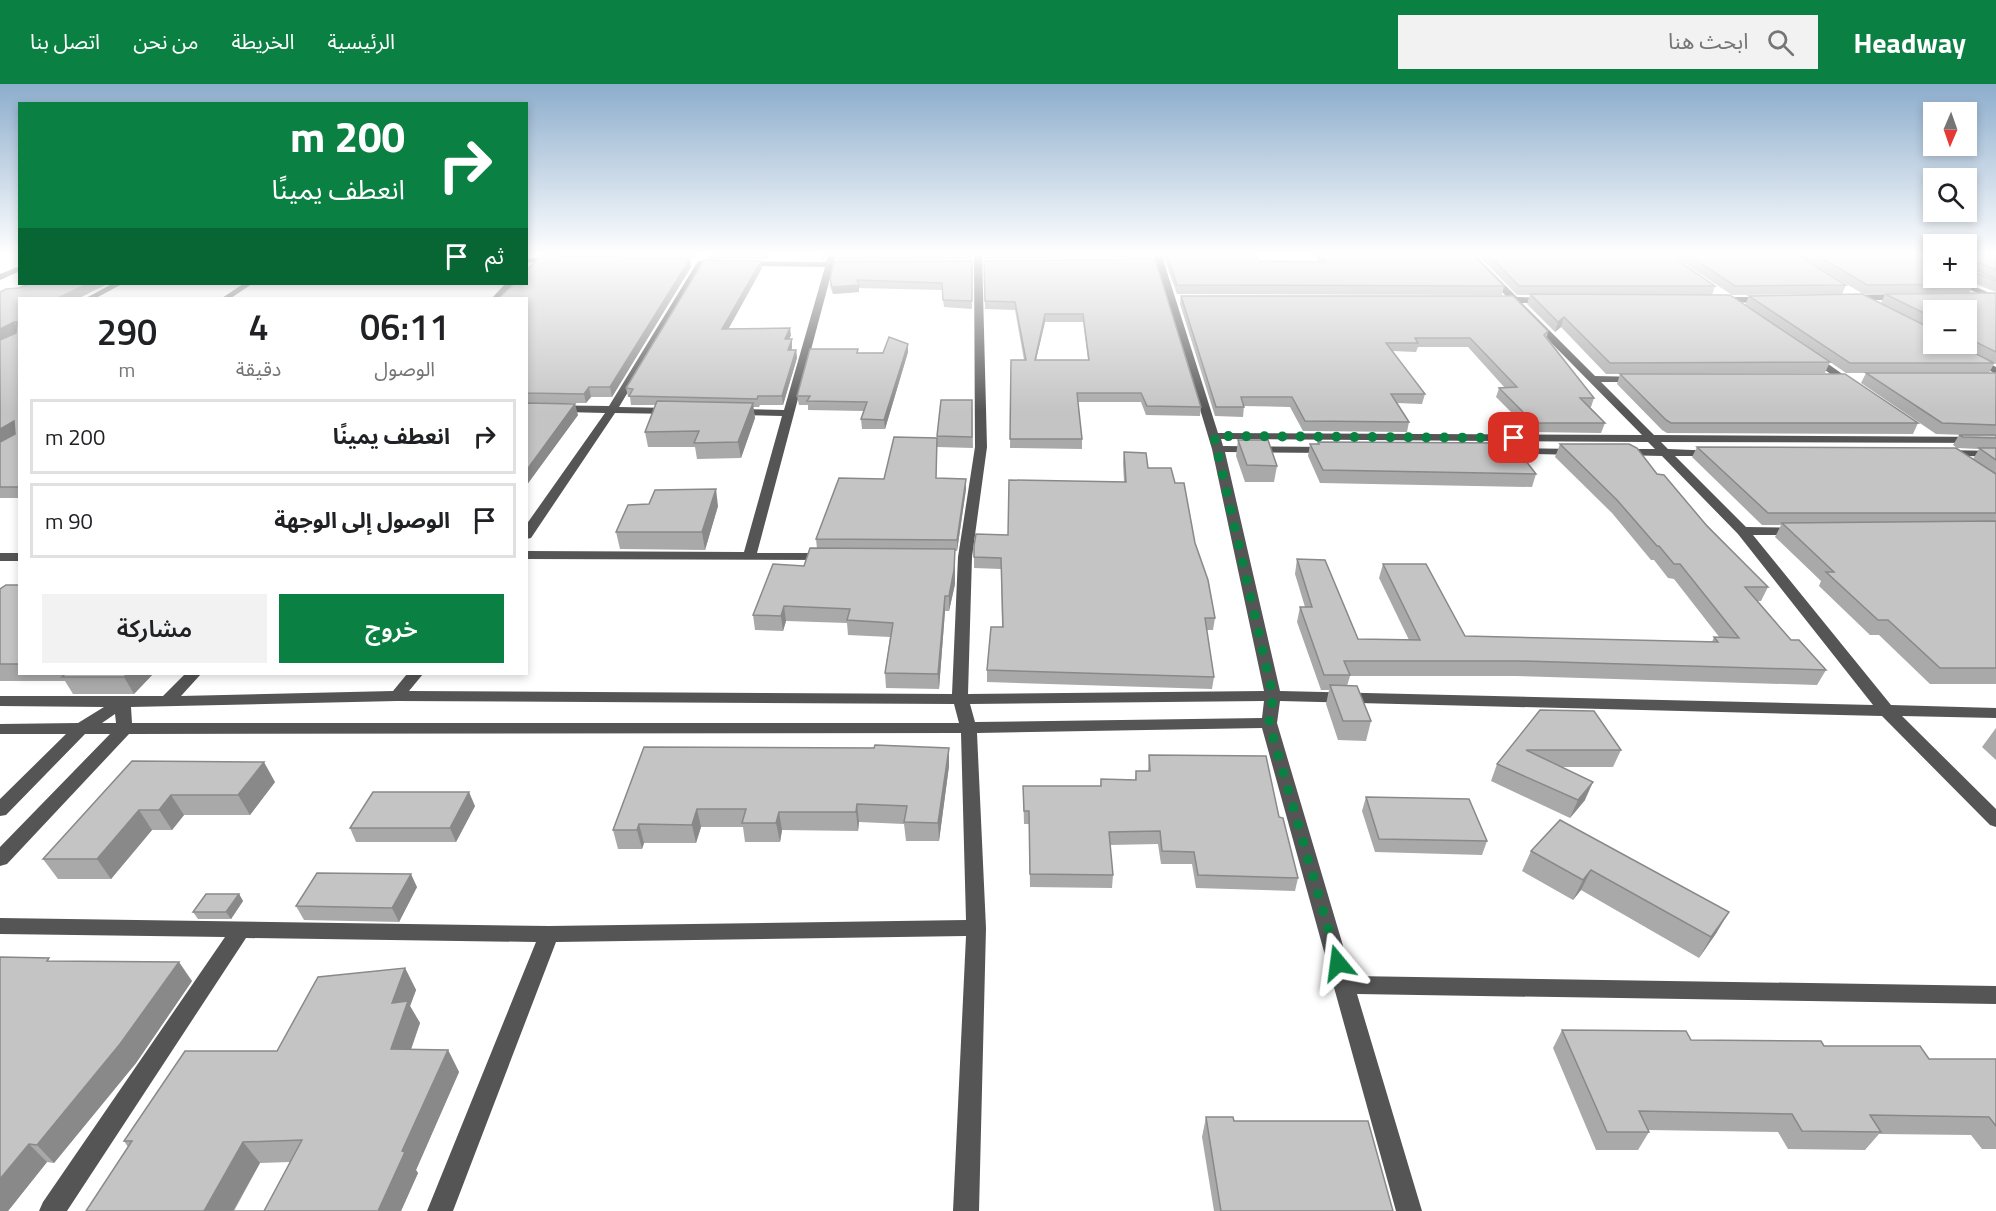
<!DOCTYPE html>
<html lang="ar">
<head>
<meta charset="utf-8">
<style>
  body { margin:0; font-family:"Titillium Web","Noto Sans Arabic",sans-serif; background:#f2f2f2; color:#202124; direction:rtl; height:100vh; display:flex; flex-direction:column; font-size:22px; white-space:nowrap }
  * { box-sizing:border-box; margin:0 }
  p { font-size:20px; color:#757577 }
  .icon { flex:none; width:33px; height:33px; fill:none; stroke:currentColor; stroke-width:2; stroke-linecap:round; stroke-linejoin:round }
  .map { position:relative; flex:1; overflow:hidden; direction:ltr }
  .side { position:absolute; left:18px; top:213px; width:510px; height:378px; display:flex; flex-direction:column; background:#fff; border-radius:0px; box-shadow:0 3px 9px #0003; direction:rtl }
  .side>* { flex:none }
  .hud { position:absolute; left:18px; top:18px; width:510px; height:183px; border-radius:0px; box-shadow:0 3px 9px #0003; direction:rtl; background:#0b8043; color:#fff; overflow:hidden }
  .needle { width:39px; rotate:182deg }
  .controls { position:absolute; left:1923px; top:18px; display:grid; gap:12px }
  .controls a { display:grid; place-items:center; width:54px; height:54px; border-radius:0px; background:#fff; box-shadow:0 3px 9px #0003; font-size:30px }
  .pin { position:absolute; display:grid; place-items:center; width:51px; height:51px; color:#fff; margin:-26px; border-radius:12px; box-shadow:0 3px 9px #0006 }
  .me { position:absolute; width:66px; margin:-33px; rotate:344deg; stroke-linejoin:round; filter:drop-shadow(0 0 4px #0008) }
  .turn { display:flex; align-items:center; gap:21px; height:126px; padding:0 24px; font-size:27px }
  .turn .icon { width:78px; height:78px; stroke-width:2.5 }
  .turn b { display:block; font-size:42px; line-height:51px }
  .then { display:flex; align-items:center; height:57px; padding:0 24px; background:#0003; gap:12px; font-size:22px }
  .eta { display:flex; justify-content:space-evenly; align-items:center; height:102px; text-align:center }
  .eta b { font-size:36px; font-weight:600; line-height:42px }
  .cta { display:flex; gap:12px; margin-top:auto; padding:12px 24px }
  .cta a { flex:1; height:69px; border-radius:0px; background:#0b8043; color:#fff; font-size:24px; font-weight:600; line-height:69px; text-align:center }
  .cta a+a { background:#f2f2f2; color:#202124 }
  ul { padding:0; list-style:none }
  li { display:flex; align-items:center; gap:18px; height:75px; margin:0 12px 9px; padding:0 12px; border:3px solid #e0e0e0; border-radius:0px }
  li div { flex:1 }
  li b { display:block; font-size:22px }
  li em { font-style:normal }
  header { display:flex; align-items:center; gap:36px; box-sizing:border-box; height:84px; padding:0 30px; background:#0b8043; color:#fff }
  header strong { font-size:28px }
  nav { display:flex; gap:33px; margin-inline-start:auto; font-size:21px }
  .search { width:420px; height:54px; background:#f2f2f2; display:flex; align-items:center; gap:15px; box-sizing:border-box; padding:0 21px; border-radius:0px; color:#757577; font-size:22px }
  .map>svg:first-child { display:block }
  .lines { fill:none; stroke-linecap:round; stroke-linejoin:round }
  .minor { fill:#555; fill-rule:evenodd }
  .wall { fill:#a9a9a9; fill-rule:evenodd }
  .shaded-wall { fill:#898989 }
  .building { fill:#c4c4c4; stroke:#898989; stroke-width:1.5; fill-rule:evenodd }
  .route { stroke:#0b8043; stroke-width:10; stroke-dasharray:0 18 }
</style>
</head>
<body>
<header>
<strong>Headway</strong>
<div class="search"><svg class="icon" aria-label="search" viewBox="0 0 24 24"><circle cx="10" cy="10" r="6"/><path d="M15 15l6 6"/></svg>ابحث هنا</div>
<nav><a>الرئيسية</a><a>الخريطة</a><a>من نحن</a><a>اتصل بنا</a></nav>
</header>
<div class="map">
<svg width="1996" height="1127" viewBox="0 0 1996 1127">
  <rect width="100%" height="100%" fill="#fff"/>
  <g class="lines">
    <g class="minor">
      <polygon points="829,169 837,169 834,178 852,179 856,181 852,183 833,183 757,469 827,469 832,470 834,473 832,476 526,475 526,467 744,468 782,332 735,331 730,328 735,325 784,326 825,183 704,181 619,323 672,324 677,327 672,330 615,329 531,454 526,455 526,441 605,329 526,327 526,321 609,322 698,177 826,178"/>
      <path d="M974 169H982L987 363 972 473 968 610 1264 607 1212 365 1153 169H1161L1218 349 1642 351 1512 219 1495 218V214L1507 213 1464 169H1473L1517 213 1552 214 1553 216 1549 219H1522L1595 292 1642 293 1643 295 1638 298H1601L1654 351 1996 353V359L1661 358 1668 365 1717 367V371L1713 372H1675L1746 443 1802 444 1803 447 1797 451H1753L1891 621 1996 624V634L1902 632 1996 725V743L1990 741 1882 632 1280 617 1277 639 1352 892 1996 902V920L1357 910 1422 1127H1396L1262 644 977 649 986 844 979 1127H953L966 852 556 858 453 1127H427L536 858 246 854 67 1127H39L43 1118 225 853 0 850V834L549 842 966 836 961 649 129 650 7 780 0 782V763L110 650H85L6 731 0 732V715L66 650H0V640L78 639 104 623 0 622V612H163L185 590H201L181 612 393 607 407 590H423L409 607 952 610 958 473 975 363ZM1221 355 1648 358 1655 365H1620L1614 368 1620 371 1662 372 1738 450 1873 621 1280 607 1225 368 1329 369 1335 366 1329 363 1223 362ZM397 617 954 620 959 639H132L131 623ZM1264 617 1262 634 975 638 970 620ZM115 630 116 639H102Z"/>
      <polygon points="526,174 556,175 560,177 556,179 526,178"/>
      <polygon points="20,182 20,187 0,196 0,190"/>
      <polygon points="1946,194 1956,194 1996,212 1996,218"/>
      <polygon points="112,200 122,200 96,214 86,214"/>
      <polygon points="243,200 252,200 231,214 222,214"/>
      <polygon points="505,200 513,200 500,214 492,214"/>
      <polygon points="1849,211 1903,210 1907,213 1903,216 1846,216 1845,214"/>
      <polygon points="1717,213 1768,213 1772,216 1768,219 1714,218 1713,216"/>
      <polygon points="1940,260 1951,260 1996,283 1996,290"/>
      <polygon points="1808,270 1814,270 1858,301 1849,303 1808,274"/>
      <polygon points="1500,364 1578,365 1584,368 1578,371 1496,369 1494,367"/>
      <polygon points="1944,366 1996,367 1996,373 1940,371 1940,367"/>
      <rect x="0" y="469" width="20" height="8"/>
    </g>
  </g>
  <g class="wall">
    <polygon points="551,169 700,169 697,170 695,174 552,172"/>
    <polygon points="705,169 770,169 767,175 708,175 707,170"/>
    <polygon points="819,169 827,169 824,176 822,176"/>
    <polygon points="836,169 973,169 972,175 837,177"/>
    <polygon points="984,169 1152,169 1152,174 984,175"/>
    <polygon points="1162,169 1255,169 1259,177 1319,178 1313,169 1471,169 1504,202 1502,211 1177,210"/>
    <path d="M1476 169H1667L1715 202 1712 211H1596L1745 221 1749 212 1913 236 1881 219 1885 210 1996 209V280H1994L1989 289H1846L1830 278 1825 289 1606 290 1561 243 1555 248 1527 220 1530 211H1517ZM1934 226H1966V260H1934Z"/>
    <polygon points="1669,169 1794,169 1846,201 1842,210 1732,211"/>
    <polygon points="1795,169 1934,169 1934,194 1966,194 1966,169 1996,169 1996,208 1963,195 1974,200 1969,209 1863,210"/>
    <polygon points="690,175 691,183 612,313 591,313 586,319 531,319 578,331 526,402 526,214"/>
    <path d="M1155 175 1201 323 1200 332 1146 331 1141 318H1078L1082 355V365L1010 364 1011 276H1024L1015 226 985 225 984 177ZM1045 238H1083L1088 276H1036Z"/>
    <polygon points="761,177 762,184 728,245 791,251 789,255 792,255 792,266 796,266 797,274 783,321 760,321 759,323 753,323 755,334 741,374 697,375 695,363 648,363 645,348 655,321 631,321 630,313 628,313 626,304"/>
    <polygon points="972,177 972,225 944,223 942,206 859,204 859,208 833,210 830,202 830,195"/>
    <polygon points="29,200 107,200 79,214 20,214 20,414 0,414 0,208 19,204"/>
    <polygon points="1181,212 1548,247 1547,253 1594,314 1591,323 1590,323 1605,339 1601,349 1531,348 1496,313 1499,304 1505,304 1468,263 1418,263 1416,268 1393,267 1425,310 1422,320 1397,319 1409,338 1407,348 1303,347 1290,323 1244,322 1243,333 1215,332 1180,220"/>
    <polygon points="858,265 858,269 908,268 885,345 862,345 861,335 864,327 808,326 808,321 799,321 797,312"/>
    <polygon points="1866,289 1996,289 1996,600 1930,600 1879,551 1870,551 1819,502 1821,497 1775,453 1781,441 1762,441 1692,373 1697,363 1973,375 1979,365 1957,364 1953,361 1959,351 1966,351 1936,350 1861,299"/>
    <polygon points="1620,290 1918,339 1913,350 1667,349 1662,346 1617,300"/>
    <polygon points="972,316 973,364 937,363 937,352"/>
    <polygon points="937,354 936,394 966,405 957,467 955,467 955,500 949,527 945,527 939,605 886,604 885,589 890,553 848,551 847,539 786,537 783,547 755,546 753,531 804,482 817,465 816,455 884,395"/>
    <polygon points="1238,356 1277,382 1274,398 1245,398 1236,372"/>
    <polygon points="1318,358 1536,390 1532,403 1320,399 1308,372 1310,360 1318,360"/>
    <polygon points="1560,360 1657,390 1768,503 1761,517 1758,517 1791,556 1826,586 1817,601 1515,592 1350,592 1347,602 1371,637 1366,657 1338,656 1326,620 1329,606 1321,606 1297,538 1300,523 1305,523 1295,490 1297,475 1358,555 1409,556 1379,494 1383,480 1465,552 1712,558 1714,553 1720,554 1674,495 1668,494 1654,476 1651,476 1612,429 1555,373"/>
    <polygon points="1124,368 1148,384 1175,399 1195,459 1215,534 1213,546 1206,546 1214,593 1212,605 987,598 987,586 1002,543 1001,485 974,484 974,462 1008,451 1124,398 1123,378"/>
    <polygon points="718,422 705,466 620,465 616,448"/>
    <polygon points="20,501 20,590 153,590 134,610 73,610 65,597 0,597 0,505"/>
    <polygon points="1540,626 1621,666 1613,683 1562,683 1585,716 1570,734 1491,697 1497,680"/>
    <polygon points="1996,644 1996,676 1982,663"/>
    <polygon points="644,663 949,664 949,682 939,757 906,757 904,740 859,738 858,747 782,746 780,758 745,758 743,743 701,743 696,759 644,759 642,765 618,765 613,746"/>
    <polygon points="1149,671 1279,733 1298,794 1295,807 1196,804 1192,780 1161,780 1158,760 1110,761 1113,791 1112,804 1030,803 1029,740 1024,740 1023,702 1100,702 1101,695 1135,696 1136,687 1148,687"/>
    <polygon points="132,677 275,698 250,731 184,731 172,746 152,746 111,795 58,795 43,775"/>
    <polygon points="1366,713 1487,757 1482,771 1375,768 1362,727"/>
    <polygon points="475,722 456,758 356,758 350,744"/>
    <polygon points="1560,736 1717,848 1699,874 1581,806 1573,816 1522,787 1531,767"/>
    <polygon points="417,803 399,838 304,836 296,822"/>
    <polygon points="239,810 243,817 231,835 198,835 193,828"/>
    <polygon points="52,877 192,897 136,979 54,1079 47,1078 8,1127"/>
    <path d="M405 884 416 906 410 922 420 939 411 966H448L459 988 416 1086 418 1089 401 1127H86L128 1063 124 1057 277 967ZM290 1078 264 1127H234L260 1079Z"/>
    <polygon points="1562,946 1691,956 1824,962 1929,975 1996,975 1996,1065 1982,1065 1971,1051 1879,1050 1865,1066 1788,1065 1778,1048 1648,1046 1649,1048 1638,1066 1596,1066 1553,964"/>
    <polygon points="1206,1033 1234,1037 1393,1127 1214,1127 1202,1053"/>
  </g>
  <g class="shaded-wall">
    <polygon points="766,169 770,169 767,175"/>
    <polygon points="690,175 691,183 612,313 610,303"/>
    <polygon points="761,177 762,184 724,253 722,245"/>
    <polygon points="87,200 107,200 79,214 58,214"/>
    <polygon points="859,201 859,208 833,210 832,203"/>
    <polygon points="1045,230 1045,238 1034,284 1035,276"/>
    <polygon points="1564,233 1561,243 1555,248 1558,238"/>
    <polygon points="14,238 19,247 0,256 0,245"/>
    <polygon points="790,244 791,251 786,263 785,255"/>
    <polygon points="792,255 792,263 789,274 788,266"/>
    <polygon points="908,260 908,268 885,345 884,336"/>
    <polygon points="796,266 797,274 783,321 782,312"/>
    <polygon points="589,303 591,313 586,319 584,310"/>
    <polygon points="753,319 755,334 741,374 738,358"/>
    <polygon points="575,320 578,331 526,402 526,387"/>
    <polygon points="14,337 20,347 0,358 0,345"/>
    <polygon points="966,395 966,405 957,467 957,456"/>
    <polygon points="716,405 718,422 705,466 702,448"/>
    <polygon points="955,465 955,500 949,527 949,512"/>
    <polygon points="945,512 945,527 939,605 938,590"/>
    <polygon points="784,522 786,537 783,547 781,532"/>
    <polygon points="127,590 153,590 134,610 124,593"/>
    <polygon points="949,664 949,682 939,757 938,739"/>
    <polygon points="264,678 275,698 250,731 238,711"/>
    <polygon points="1593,698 1585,716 1570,734 1578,716"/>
    <polygon points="469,708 475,722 456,758 450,744"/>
    <polygon points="171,711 184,731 172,746 159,726"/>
    <polygon points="857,720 859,738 858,747 856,728"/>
    <polygon points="697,725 701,743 696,759 692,741"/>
    <polygon points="139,726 152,746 111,795 97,775"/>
    <polygon points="779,728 782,746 780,758 776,739"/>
    <polygon points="639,740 644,759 642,765 637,746"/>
    <polygon points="1591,786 1581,806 1573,816 1583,796"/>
    <polygon points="411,790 417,803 399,838 392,824"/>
    <polygon points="239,810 243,817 231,835 226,828"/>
    <polygon points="1729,828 1717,848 1699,874 1711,853"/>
    <polygon points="179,878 192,897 136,979 54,1079 37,1061"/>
    <polygon points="405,884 416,906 410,922 420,939 403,987 391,965 392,919"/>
    <polygon points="448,966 459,988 416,1086 418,1089 401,1127 378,1127 402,1067"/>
    <polygon points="243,1058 260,1079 233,1127 204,1127"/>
    <polygon points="29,1060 47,1078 8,1127 0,1127 0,1095"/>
  </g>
  <g class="building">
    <polygon points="1166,169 1255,169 1259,177 1326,178 1320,169 1471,169 1504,202 1177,201"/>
    <polygon points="1487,169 1667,169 1715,202 1519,202"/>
    <polygon points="1685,169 1794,169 1846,201 1735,202"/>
    <polygon points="1813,169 1914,169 1934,178 1934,194 1961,194 1974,200 1867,201"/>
    <polygon points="1966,169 1996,169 1996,186 1969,175 1970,183 1996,195 1996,197 1966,185"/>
    <polygon points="541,172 690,175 610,303 589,303 584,310 526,309 526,214 499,214 514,200 526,200 526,187"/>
    <path d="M1155 175 1201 323 1147 322 1141 309H1077L1082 355H1010L1011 276H1026L1015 218 985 217 984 177ZM1045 230H1083L1089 276H1035Z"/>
    <polygon points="704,176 761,177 722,245 790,244 785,255 792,255 788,266 796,266 782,312 758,312 757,315 629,312 633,305 626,304"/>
    <polygon points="972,177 972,217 943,216 942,199 857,196 859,201 832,203 830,195 834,178"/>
    <polygon points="29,200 87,200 58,214 20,214 20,403 0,403 0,358 15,350 14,337 0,345 0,256 16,249 17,238 14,238 0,245 0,208 6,205 19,204"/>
    <polygon points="1996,209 1996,268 1966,253 1966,226 1934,226 1934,234 1885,210"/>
    <polygon points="1530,210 1730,211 1830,278 1610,279 1564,233 1558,238"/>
    <polygon points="1862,210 1934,246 1934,260 1957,260 1994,279 1850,279 1749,212"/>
    <polygon points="1181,212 1513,212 1548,247 1544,251 1594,314 1580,314 1605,339 1534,339 1499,304 1517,303 1470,254 1415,254 1418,259 1386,259 1425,310 1391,310 1409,338 1305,337 1292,313 1241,313 1244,323 1216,323"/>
    <polygon points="889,253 908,260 884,336 861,335 867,318 807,317 810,312 797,312 810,265 858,265 857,269 883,269"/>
    <polygon points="1866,289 1996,289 1996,341 1942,339"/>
    <polygon points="1620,290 1845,290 1918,339 1671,339 1666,336"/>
    <polygon points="941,316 972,316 972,353 937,352"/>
    <polygon points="657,317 753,319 738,358 694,359 699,347 645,348"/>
    <polygon points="526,319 575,320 526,387"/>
    <polygon points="1959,351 1996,351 1996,354 1963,353"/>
    <polygon points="894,353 937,354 936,394 966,395 957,456 816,455 839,394 884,395"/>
    <polygon points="1238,356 1268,356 1277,382 1247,381"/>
    <polygon points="1318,358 1512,359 1536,390 1323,386 1310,360 1319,360"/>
    <polygon points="1560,360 1629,360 1637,364 1657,390 1664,391 1707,442 1768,503 1745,503 1791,556 1799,556 1826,586 1521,577 1344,577 1350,591 1324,591 1300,523 1312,523 1297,475 1325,476 1358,555 1420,556 1383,480 1426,480 1465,552 1718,558 1714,553 1739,554 1680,480 1674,480 1659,462 1657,462 1617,416"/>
    <polygon points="1697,363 1956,364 1996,390 1996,429 1768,429"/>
    <polygon points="1979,364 1996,364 1996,376"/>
    <polygon points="1124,368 1146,369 1148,384 1171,384 1175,399 1184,399 1195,459 1208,496 1215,534 1205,534 1214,593 987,586 991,543 1003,543 1001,474 974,473 974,462 976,450 1008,451 1009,396 1126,398"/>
    <polygon points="716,405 702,448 616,448 628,421 649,420 655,406"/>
    <polygon points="1996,437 1996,584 1940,584 1888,536 1878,536 1826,488 1834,488 1782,439"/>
    <polygon points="810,464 955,465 954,486 949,512 945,512 938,590 885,589 893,539 847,536 850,525 784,522 781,532 753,531 773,480 804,482"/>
    <polygon points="6,501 20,501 20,580 0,580 0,505"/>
    <polygon points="65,590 127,590 124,593 62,593"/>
    <polygon points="1330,601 1357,602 1371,637 1343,637"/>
    <polygon points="1540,626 1594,627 1621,666 1526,666 1593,698 1578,716 1497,680"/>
    <polygon points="875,661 949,664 938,739 904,738 907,722 857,720 856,728 779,728 776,739 742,739 746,725 697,725 692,741 639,740 637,746 613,746 644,663 874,664"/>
    <polygon points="1149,671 1266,672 1279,733 1283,734 1298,794 1198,791 1194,768 1162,767 1160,747 1109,748 1113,791 1030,790 1029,727 1024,727 1023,702 1101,702 1101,695 1136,696 1136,687 1150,687"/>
    <polygon points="132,677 264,678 238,711 171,711 159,726 139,726 97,775 43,775"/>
    <polygon points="373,708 469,708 450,744 350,744"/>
    <polygon points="1366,713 1469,715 1487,757 1379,755"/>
    <polygon points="1560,736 1729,828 1711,853 1591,786 1583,796 1531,767"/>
    <polygon points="317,789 411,790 392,824 296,822"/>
    <polygon points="206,810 239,810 226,828 193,828"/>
    <polygon points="0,873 49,874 47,877 179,878 120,960 37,1061 29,1060 0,1095"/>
    <path d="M405 884 392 919 408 917 391 965 448 966 402 1067 405 1068 378 1127H86L132 1057H124L185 967H277L318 893ZM302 1056 264 1127H204L243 1058Z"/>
    <polygon points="1562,946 1686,947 1691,956 1821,957 1824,962 1920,962 1929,975 1996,975 1996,1042 1989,1033 1870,1031 1881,1048 1802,1047 1792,1030 1639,1027 1649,1048 1607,1048"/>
    <polygon points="1206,1033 1233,1033 1234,1037 1368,1037 1393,1127 1221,1127"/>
  </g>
  <linearGradient id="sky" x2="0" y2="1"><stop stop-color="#8cadcc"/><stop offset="0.52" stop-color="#fff"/><stop offset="1" stop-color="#fff" stop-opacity="0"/></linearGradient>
  <rect width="1996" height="327" fill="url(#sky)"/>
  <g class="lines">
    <polyline class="route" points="1338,879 1269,639 1273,612 1214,352 1514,354"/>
  </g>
</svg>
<div class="controls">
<a><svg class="needle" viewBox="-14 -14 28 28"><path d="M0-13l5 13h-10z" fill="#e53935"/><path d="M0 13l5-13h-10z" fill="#757577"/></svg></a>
<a><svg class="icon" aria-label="search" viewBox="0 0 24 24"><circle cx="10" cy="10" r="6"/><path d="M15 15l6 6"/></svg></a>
<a>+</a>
<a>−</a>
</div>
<div class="pin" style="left:1514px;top:354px;background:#d93025"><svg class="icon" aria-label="arrive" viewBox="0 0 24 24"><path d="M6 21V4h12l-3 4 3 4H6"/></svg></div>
<svg class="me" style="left:1338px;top:879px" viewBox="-20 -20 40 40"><path d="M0-17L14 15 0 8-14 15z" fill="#0b8043" stroke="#fff" stroke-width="4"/></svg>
<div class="hud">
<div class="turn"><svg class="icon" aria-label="right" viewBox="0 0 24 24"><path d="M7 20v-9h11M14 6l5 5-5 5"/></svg><div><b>200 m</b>انعطف يمينًا</div></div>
<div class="then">ثم<svg class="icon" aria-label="arrive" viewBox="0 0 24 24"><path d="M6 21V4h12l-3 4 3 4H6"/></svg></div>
</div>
<section class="side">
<div class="eta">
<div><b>06:11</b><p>الوصول</p></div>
<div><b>4</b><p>دقيقة</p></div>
<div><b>290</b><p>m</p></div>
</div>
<ul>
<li><svg class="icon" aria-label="right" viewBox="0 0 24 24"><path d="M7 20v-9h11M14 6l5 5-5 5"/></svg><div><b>انعطف يمينًا</b></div><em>200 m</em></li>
<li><svg class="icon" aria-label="arrive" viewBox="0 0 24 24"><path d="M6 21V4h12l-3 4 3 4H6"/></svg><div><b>الوصول إلى الوجهة</b></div><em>90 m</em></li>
</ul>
<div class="cta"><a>خروج</a><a>مشاركة</a></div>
</section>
</div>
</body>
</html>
